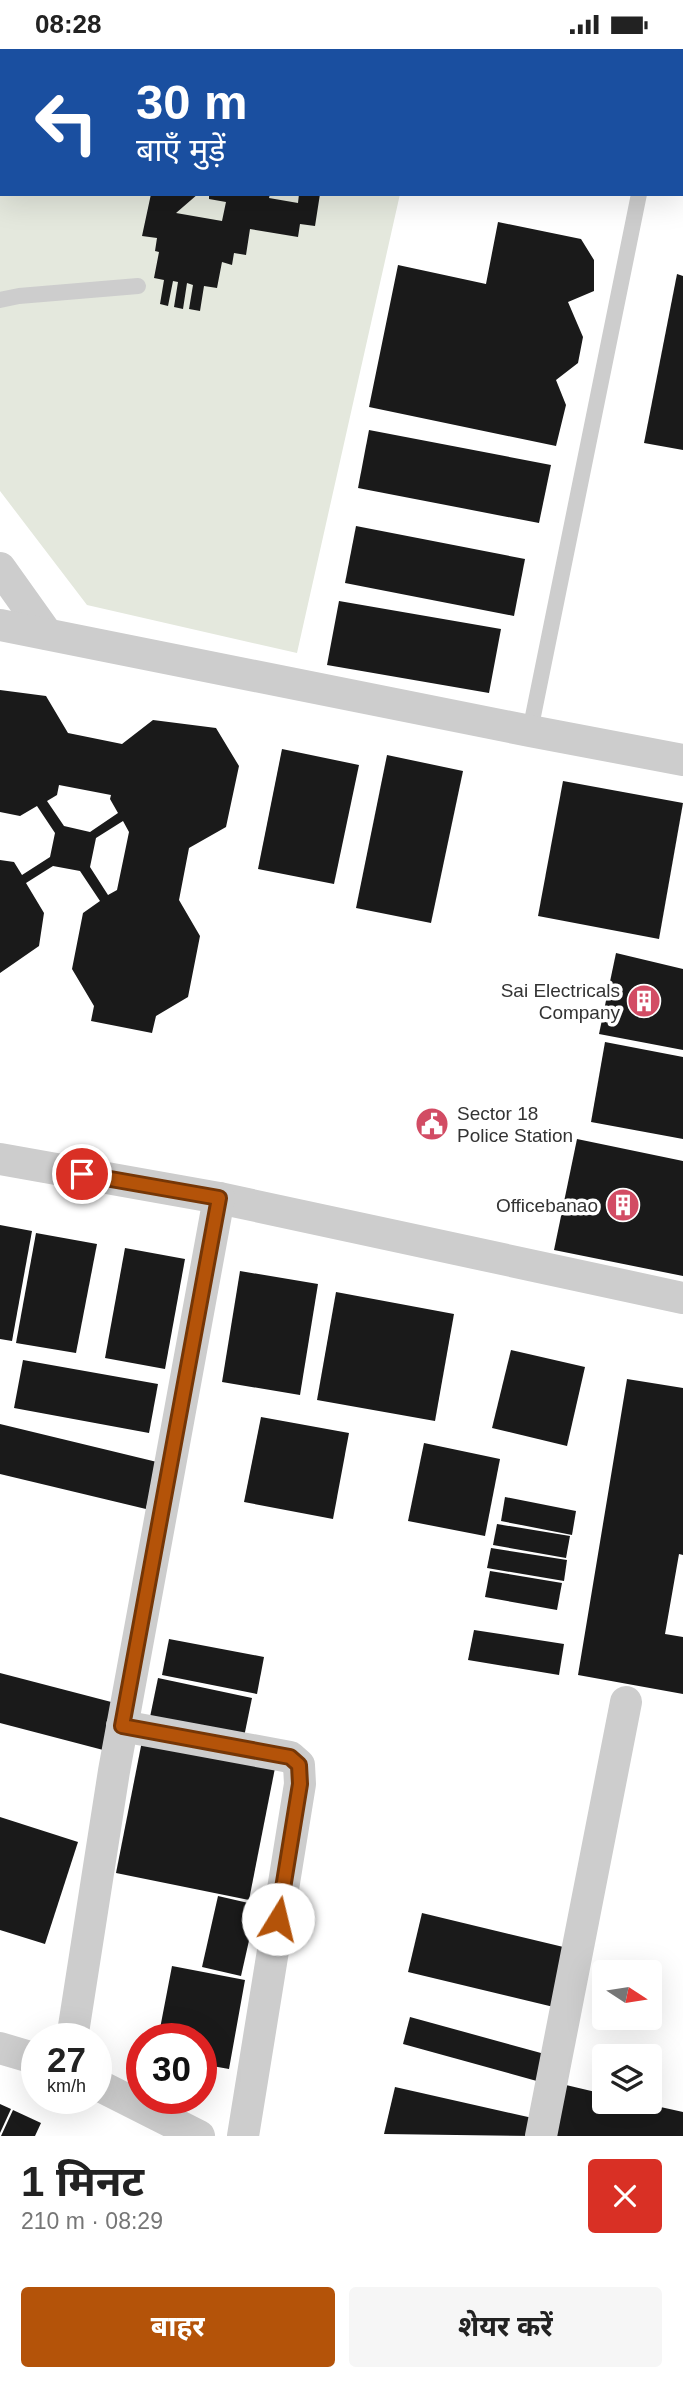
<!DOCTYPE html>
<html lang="hi">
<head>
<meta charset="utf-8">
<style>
  body { margin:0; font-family:Helvetica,"Noto Sans Devanagari",sans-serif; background:#f6f6f6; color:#222; height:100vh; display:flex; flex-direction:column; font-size:26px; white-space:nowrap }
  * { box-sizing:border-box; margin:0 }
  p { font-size:23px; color:#767676 }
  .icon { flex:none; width:38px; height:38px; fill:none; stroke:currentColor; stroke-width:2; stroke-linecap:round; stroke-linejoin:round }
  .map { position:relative; height:2087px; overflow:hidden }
  .panel { display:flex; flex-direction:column; background:#fff; flex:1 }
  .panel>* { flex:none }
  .banner { position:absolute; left:0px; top:0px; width:684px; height:147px; box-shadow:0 7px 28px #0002; background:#1a4fa0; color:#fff; overflow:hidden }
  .needle { width:46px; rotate:102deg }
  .fabs { position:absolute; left:592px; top:1911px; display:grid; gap:14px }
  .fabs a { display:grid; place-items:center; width:70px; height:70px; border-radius:7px; background:#fff; box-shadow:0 7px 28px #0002; font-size:35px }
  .speed { position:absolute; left:21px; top:1974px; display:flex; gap:14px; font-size:35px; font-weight:700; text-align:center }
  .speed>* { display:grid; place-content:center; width:91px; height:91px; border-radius:50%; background:#fff; box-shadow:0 7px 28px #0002; line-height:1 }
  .speed small { font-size:18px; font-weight:400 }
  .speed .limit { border:10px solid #d22; background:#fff; color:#111 }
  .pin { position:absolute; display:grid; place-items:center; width:60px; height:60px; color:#fff; margin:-30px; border:4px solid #fff; border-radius:50%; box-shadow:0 2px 7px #0007 }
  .me { position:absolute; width:77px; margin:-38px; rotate:9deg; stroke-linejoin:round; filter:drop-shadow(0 0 5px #0008) }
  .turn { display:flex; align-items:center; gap:24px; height:147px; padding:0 21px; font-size:32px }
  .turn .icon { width:91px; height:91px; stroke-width:2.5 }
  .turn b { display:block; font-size:49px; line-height:60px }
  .round { display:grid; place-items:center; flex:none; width:74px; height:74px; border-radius:7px; background:#f6f6f6 }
  .summary { display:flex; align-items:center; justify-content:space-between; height:119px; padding:0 21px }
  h1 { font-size:42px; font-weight:700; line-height:52px }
  .action { display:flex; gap:14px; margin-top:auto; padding:14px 21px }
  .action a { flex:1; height:80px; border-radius:7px; background:#b45309; color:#fff; font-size:28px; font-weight:700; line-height:80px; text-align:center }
  .action a+a { background:#f6f6f6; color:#222 }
  .status { display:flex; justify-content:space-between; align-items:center; height:49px; padding:0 35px; background:#fff; direction:ltr }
  .status svg { height:19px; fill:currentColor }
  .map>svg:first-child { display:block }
  .green { fill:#e4e8dd }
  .building { fill:#1a1a1a; fill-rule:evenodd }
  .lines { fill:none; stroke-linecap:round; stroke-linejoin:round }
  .lane { stroke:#cdcdcd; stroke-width:16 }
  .street { stroke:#cdcdcd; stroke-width:32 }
  .route-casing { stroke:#753606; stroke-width:18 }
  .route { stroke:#b45309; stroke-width:12 }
  .labels { text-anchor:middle; stroke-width:7; stroke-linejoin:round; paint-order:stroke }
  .poi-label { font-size:19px; fill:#333; stroke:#fff; text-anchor:end }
</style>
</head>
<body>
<div class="status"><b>08:28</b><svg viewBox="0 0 49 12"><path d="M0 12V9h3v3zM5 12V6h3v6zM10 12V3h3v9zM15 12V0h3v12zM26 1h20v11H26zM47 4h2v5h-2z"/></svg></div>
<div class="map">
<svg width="683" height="2087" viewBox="0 0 683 2087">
  <rect width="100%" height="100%" fill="#fff"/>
  <polygon class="green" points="0,0 305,2 2,2 2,145 400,145 297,604 87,556 0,442"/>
  <g class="building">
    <polygon points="151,145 198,145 176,164 222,172 226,153 209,150 209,145 270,145 269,149 298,154 299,145 320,145 315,177 300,175 298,188 250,180 246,206 234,204 232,216 222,213 217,239 204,237 200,262 189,260 193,236 187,234 183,260 174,258 178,233 173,232 168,257 160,255 164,231 154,229 159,203 155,202 157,189 142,187"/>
    <polygon points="498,173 581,190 594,211 594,242 568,253 583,288 578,314 556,331 566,356 556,397 369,358 398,216 486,235"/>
    <polygon points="677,225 683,227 683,401 644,394"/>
    <polygon points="369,381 551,416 539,474 358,439"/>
    <polygon points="356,477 525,510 514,567 345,534"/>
    <polygon points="339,552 501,580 489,644 327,616"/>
    <path d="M0 641 46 647 68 684 122 695 153 671 216 679 239 717 226 778 189 799 179 851 200 887 188 948 156 967 152 984 91 972 94 957 72 920 83 864 100 852 80 822 53 817 26 834 44 864 39 897 0 924V811L14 813 22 826 50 808 55 784 37 757 20 767 0 763ZM59 736 111 746 110 750 118 764 90 783 64 777 47 752 57 746ZM123 772 129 783 117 841 108 846 90 818 96 789Z"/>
    <polygon points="282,700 359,716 334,835 258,820"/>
    <polygon points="387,706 463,722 431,874 356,859"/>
    <polygon points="563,732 683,754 659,890 538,867"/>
    <polygon points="616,904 683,920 683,1001 599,985"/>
    <polygon points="605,993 683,1008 683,1090 591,1073"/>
    <polygon points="577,1090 683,1112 683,1227 554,1201"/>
    <polygon points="0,1176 32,1182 12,1292 0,1290"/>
    <polygon points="36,1184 97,1195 76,1304 16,1294"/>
    <polygon points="125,1199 185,1210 165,1320 105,1309"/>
    <polygon points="240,1222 318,1235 300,1346 222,1333"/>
    <polygon points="336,1243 454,1265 435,1372 317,1351"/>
    <polygon points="511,1301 585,1318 567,1397 492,1379"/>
    <polygon points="23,1311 158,1335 149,1384 14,1359"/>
    <polygon points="627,1330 683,1339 683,1506 679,1505 665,1585 683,1588 683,1645 578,1626"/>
    <polygon points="261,1368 349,1384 333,1470 244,1453"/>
    <polygon points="0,1375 157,1413 146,1460 0,1425"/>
    <polygon points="424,1394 500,1410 485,1487 408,1472"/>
    <polygon points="505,1448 576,1462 572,1486 501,1472"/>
    <polygon points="497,1475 570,1487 566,1509 493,1496"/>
    <polygon points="491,1499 567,1511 564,1532 487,1519"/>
    <polygon points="490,1522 562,1534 557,1561 485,1548"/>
    <polygon points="474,1581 564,1595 559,1626 468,1611"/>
    <polygon points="169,1590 264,1608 257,1645 162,1626"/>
    <polygon points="0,1624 119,1655 107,1702 0,1674"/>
    <polygon points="158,1629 252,1649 244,1688 150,1668"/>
    <polygon points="142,1692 275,1719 249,1851 116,1824"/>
    <polygon points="0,1768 78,1793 45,1895 0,1881"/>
    <polygon points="218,1847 257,1856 241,1927 202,1918"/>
    <polygon points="422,1864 576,1901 562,1960 408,1923"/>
    <polygon points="172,1917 245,1931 229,2020 201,2015 201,1990 158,1990"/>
    <polygon points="410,1968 552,2007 544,2034 403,1995"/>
    <polygon points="566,2036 604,2045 604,2053 638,2053 683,2063 683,2087 554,2087"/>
    <polygon points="395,2038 537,2070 533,2087 384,2085"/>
    <polygon points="0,2055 11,2060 0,2084"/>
    <polygon points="13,2061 41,2074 35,2087 1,2087"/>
  </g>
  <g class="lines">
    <g class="lane">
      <polyline points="668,2 669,0"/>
      <polyline points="0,251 19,247 138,237"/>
      <polyline points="530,682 639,145"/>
    </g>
    <g class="street">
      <polyline points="0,519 47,585"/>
      <polyline points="0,576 530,682 683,711"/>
      <polyline points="0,1110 219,1149 683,1249"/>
      <polyline points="122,1677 290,1708 299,1716 300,1735 243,2087"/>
      <polyline points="72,1990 114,1722 219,1149"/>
      <polyline points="0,1999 37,2010"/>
      <polyline points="96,2035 199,2087"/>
      <polyline points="541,2087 626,1653"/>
    </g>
  </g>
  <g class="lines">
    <defs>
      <polyline id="route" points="82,1125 219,1149 122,1677 290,1708 299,1716 300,1735 278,1870"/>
    </defs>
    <use href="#route" class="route-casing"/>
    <use href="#route" class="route"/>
  </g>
  <defs>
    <symbol id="building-disc" viewBox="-11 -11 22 22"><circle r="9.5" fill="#d24c64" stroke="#fff"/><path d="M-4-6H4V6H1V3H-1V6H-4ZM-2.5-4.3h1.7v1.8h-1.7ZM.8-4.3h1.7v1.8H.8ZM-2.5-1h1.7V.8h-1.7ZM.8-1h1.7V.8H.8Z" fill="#fff"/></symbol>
    <symbol id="civic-disc" viewBox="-11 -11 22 22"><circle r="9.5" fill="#d24c64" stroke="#fff"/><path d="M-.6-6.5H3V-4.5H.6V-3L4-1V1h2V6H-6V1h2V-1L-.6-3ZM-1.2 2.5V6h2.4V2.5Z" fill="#fff"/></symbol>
  </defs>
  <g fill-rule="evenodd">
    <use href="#building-disc" x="625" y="933" width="38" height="38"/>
    <use href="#civic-disc" x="413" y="1056" width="38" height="38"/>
    <use href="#building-disc" x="604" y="1137" width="38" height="38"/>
  </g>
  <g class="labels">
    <g class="poi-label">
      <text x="620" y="948">Sai Electricals<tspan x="620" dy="22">Company</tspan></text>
      <text x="457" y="1071" text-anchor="start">Sector 18<tspan x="457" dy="22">Police Station</tspan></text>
      <text x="598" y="1163">Officebanao</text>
    </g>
  </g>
</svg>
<div class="fabs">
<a><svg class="needle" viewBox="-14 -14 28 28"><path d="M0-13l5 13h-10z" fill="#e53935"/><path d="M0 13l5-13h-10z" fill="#767676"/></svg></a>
<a><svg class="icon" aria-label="layers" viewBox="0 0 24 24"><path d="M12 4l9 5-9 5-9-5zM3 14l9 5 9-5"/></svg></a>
</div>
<div class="speed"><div>27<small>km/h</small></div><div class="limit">30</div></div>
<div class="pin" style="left:82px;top:1125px;background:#d93025"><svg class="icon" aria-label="arrive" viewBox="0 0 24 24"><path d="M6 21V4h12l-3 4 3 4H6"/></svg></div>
<svg class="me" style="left:278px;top:1870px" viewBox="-20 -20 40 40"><circle r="19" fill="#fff"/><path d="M0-13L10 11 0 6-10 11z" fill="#b45309"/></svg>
<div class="banner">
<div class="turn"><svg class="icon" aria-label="left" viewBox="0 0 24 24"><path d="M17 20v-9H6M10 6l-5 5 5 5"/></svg><div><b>30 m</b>बाएँ मुड़ें</div></div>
</div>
</div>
<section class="panel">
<div class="summary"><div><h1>1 मिनट</h1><p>210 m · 08:29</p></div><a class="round" style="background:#d93025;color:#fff"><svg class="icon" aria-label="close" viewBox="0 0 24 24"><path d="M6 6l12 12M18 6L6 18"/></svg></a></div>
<div class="action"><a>बाहर</a><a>शेयर करें</a></div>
</section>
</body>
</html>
